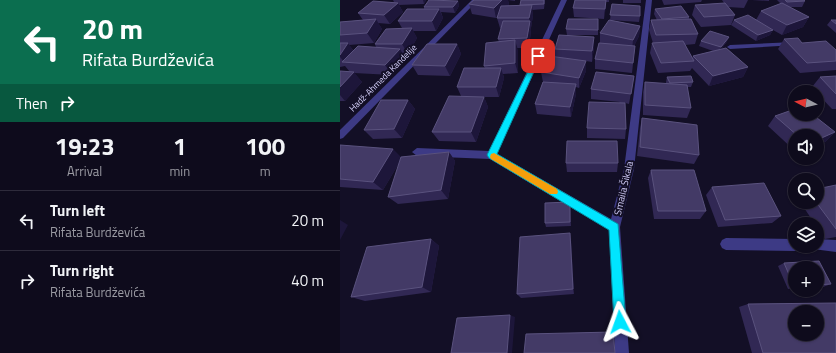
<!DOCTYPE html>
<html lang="en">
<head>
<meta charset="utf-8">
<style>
  body { margin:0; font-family:"Titillium Web",sans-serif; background:#171425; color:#f1f3f6; height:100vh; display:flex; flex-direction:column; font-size:15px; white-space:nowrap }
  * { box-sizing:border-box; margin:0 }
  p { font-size:13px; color:#9b9ba3 }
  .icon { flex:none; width:22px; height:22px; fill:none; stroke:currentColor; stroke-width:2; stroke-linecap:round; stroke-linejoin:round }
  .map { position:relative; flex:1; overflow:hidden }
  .drawer { display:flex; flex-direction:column; background:#0e0b1c; width:340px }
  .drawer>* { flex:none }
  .hud { background:#0b6e4f; color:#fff; overflow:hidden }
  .needle { width:26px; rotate:277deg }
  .fabs { position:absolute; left:448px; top:85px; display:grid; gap:8px }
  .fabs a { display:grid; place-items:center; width:36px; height:36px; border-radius:50%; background:#0e0b1c; box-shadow:0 1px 3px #0004,0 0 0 1px #2e2b3b; font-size:20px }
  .pin { position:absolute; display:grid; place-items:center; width:34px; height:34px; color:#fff; margin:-17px; border-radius:8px; box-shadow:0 2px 6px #0006 }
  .me { position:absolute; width:44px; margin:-22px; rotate:356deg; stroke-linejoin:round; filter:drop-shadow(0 0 3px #0008) }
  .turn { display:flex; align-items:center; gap:14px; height:84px; padding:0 16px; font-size:18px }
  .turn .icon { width:52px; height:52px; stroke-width:2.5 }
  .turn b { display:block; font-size:28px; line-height:34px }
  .then { display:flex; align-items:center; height:38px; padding:0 16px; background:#0003; gap:8px; font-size:15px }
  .eta { display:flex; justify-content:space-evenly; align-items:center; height:68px; text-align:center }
  .eta b { font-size:24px; font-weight:700; line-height:28px }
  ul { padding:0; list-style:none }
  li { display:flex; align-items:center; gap:12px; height:60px; padding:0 16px; border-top:1px solid #2e2b3b }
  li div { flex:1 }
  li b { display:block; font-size:15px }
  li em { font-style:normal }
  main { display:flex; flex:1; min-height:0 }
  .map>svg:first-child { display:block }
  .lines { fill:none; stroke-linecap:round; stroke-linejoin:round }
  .minor { fill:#3d3a85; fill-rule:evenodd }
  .wall { fill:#312854 }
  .shaded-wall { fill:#1d163a }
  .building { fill:#433a66; stroke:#5a527e; fill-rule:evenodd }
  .route { fill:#00e5ff; stroke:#0095a6 }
  .slow { fill:#f59e0b }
  .labels { text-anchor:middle; stroke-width:4; stroke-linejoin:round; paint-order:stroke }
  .far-street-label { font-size:9px; fill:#d9d4ff; stroke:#130f26 }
  .street-label { font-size:10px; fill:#d9d4ff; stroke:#130f26 }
</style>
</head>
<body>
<main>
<section class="drawer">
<div class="hud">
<div class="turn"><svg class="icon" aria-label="left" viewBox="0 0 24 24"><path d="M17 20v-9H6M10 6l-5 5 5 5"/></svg><div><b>20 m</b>Rifata Burdževića</div></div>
<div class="then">Then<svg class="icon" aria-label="right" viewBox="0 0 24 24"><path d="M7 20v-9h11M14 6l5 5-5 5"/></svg></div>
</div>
<div class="eta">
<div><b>19:23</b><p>Arrival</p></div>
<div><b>1</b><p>min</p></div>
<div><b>100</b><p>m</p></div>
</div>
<ul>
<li><svg class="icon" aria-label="left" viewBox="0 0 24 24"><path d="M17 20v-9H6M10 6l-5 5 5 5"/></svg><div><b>Turn left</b><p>Rifata Burdževića</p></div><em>20 m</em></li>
<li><svg class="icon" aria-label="right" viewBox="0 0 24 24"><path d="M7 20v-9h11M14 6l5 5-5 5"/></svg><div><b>Turn right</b><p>Rifata Burdževića</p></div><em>40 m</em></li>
</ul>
</section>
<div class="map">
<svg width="496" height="353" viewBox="0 0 496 353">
  <rect width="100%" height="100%" fill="#130f26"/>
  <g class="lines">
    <g class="minor">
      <polygon points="132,0 138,0 3,138 0,139 0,130"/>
      <polygon points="221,0 227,0 157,154 271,219 284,169 306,0 312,0 294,169 280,227 289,353 275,353 269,230 150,159 77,156 72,152 77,148 149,151"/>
      <polygon points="454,42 456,43 456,45 390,49 387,47 390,45"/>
      <polygon points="386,238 455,239 455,246 460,246 459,249 455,251 386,250 382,248 380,244 382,240"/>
      <polygon points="477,239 496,240 496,252 473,249 472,246 477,246"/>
    </g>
  </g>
  <g class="wall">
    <polygon points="53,0 86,0 84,4 59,5 63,12 50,24 38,23 42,29 34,43 9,45 14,51 36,47 35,44 62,28 58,21 84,9 84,7 118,1 119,6 115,13 101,12 103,18 96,31 73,31 77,38 68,54 63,54 66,59 52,75 14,73 22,82 5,101 0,101 0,71 10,72 5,66 0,67 0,22 23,20 18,13 54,2"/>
    <polygon points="134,0 175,0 175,1 168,0 169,5 168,6 180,6 180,5 205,0 204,9 192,10 193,15 191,28 191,30 189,48 177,48 178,73 163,74 164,78 159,97 144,97 148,107 136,142 99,141 92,132 121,96 117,87 145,68 144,66 159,42 158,39 161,28 160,28 157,18 158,16 156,18 132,14 129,4"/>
    <polygon points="235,0 269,0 269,2 266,2 264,19 234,17 233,8"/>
    <rect x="283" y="0" width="18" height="3"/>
    <polygon points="322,0 362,0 361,2 324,5"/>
    <polygon points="382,0 408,0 404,8 388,7 395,15 391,25 361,27 352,15 355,5 384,3"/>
    <polygon points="412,0 429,0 429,1"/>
    <polygon points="437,0 464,0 465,1 462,7 449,7 469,17 463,27 442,35 433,30 430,35 416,41 391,25 394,20 416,20 421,11 441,4"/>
    <polygon points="272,4 300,16 299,22 270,20 300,26 299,36 294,46 295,46 292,73 255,69 255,59 260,43 260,33 270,20"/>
    <polygon points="315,9 349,17 349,19 358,34 355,44 345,45 352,58 353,56 373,51 359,46 361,41 389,37 386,43 381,49 408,67 403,77 369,86 352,68 350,71 318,73 310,53 312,43 313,43 309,30 311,20 317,20 314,14"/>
    <polygon points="258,19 258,35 227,35 226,29"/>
    <polygon points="491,20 496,20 496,33 487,25"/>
    <polygon points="444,39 496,50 496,70 460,73 438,49"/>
    <polygon points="117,44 121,54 110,76 78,75 72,65"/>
    <polygon points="254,47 252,62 246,61 246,71 239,88 236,87 236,94 231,117 197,114 195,104 203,82 201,72 215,57 215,49"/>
    <polygon points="294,76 289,104 285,103 286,129 285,139 247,138 247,128 280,102 251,99 251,89"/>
    <polygon points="496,76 496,109 492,109 477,93 477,92 476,92 472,87 480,77"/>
    <polygon points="327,77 353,82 351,87 347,87 351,108 347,118 303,115 303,92 305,82 326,84 326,82"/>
    <polygon points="68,100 75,109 62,138 33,139 24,130"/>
    <polygon points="435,116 495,132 485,142 477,136 455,136 455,151 428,126"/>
    <polygon points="302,118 359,155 354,164 297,156 300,128"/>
    <polygon points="0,145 61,157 109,152 115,161 108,199 58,204 48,197 59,163 43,190 0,187"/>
    <polygon points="226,163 278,163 277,172 227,172"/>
    <polygon points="311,170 366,211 360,219 314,219 308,178"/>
    <polygon points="496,185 496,237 485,239 477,227 477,224 475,224 460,202 477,202"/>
    <polygon points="372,187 441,216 432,223 378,227 366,195"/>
    <polygon points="230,206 231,226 206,227 205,223"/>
    <polygon points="91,239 99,246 91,292 25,301 11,297"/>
    <polygon points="231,240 234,294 181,298 177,294"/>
    <polygon points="479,261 491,284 483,287 477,287 477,268 455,268 455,288 448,289 438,266 444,263"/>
    <polygon points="408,304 496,353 412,353 399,307"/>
  </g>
  <g class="shaded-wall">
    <polygon points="83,0 86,0 84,4"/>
    <polygon points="162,0 168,0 169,5 156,18 154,8"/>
    <polygon points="266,0 266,7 264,19 265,9"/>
    <polygon points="118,1 119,6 115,13 113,7"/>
    <polygon points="58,3 63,12 50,24 44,15"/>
    <polygon points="192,5 193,15 191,28 189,18"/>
    <polygon points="99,9 103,18 96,31 92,21"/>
    <polygon points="469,17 463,27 442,35 447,25"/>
    <polygon points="36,19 42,29 34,43 27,33"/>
    <polygon points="190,21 191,30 189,48 187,38"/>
    <polygon points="300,26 299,36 292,50 293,40"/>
    <polygon points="72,28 77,38 68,54 62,44"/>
    <polygon points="433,30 430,35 416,41 418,35"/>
    <polygon points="254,37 254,47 252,62 252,51"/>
    <polygon points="389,37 386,43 378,53 381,47"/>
    <polygon points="175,40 178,50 178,73 175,63"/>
    <polygon points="8,43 15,53 5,63 0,57 0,55"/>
    <polygon points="117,44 121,54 110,76 105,66"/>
    <polygon points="60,49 66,59 52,75 45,65"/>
    <polygon points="246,61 246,71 239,88 239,78"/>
    <polygon points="408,67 403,77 369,86 373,76"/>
    <polygon points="161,68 164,78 159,97 156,87"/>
    <polygon points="14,72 22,82 5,101 0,95 0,87"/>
    <polygon points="236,84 236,94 231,117 230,107"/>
    <polygon points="144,97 148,107 136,142 131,132"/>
    <polygon points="68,100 75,109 62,138 54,129"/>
    <polygon points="495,132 485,142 477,145 477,140"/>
    <polygon points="53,149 62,158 43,190 33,182"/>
    <polygon points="109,152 115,161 108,199 101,190"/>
    <polygon points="0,220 8,225 0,240"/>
    <polygon points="230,233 231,240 234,294 233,289"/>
    <polygon points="91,239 99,246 91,292 82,287"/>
    <polygon points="170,315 175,317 172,353 167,353"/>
  </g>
  <g class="building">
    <polygon points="89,0 118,1 113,7 84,7"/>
    <polygon points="134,0 162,0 154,8 129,4"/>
    <polygon points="181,0 204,0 204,4 180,5"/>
    <polygon points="235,0 266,0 265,9 233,8"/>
    <polygon points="445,0 464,0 465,1 447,2"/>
    <polygon points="33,1 58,3 44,15 18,13"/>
    <polygon points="385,3 395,15 364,17 355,5"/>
    <polygon points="442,3 469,17 447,25 421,11"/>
    <polygon points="272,4 300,6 300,16 270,15"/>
    <polygon points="192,5 189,18 157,18 161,6"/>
    <polygon points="341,6 349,17 322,19 315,9"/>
    <polygon points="67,9 99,9 92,21 58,21"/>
    <polygon points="408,15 433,30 418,35 394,20"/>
    <polygon points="36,19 27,33 0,35 0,22"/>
    <polygon points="228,19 258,19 258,30 226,29"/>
    <polygon points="351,19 358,34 316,35 311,20"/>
    <polygon points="269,20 300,26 293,40 260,33"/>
    <polygon points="491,20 496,20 496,24"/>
    <polygon points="163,21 190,21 187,38 158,39"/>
    <polygon points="72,28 62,44 35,44 46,29"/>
    <polygon points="370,31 389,37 381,47 361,41"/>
    <polygon points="219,35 254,37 252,51 215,49"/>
    <polygon points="458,38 462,43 486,41 496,50 496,61 467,63 444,39"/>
    <polygon points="175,40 175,63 144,66 146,43"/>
    <polygon points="343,41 354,61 321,63 312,43"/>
    <polygon points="0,43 8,43 0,55"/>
    <polygon points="259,43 295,46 293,63 255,59"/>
    <polygon points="87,44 117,44 105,66 72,65"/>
    <polygon points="18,46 60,49 45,65 2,62"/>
    <polygon points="386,48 408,67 373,76 353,56"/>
    <polygon points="209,56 246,61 239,78 201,72"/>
    <polygon points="124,68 161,68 156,87 117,87"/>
    <polygon points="0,71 14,72 0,87"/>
    <polygon points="256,72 294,76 291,94 251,89"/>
    <polygon points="351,76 353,82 330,83 327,77"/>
    <polygon points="496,76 496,94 480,77"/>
    <polygon points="203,82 236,84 230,107 195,104"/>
    <polygon points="305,82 347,85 351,108 305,105"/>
    <polygon points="109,96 144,97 131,132 92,132"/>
    <polygon points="41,100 68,100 54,129 24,130"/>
    <polygon points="249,102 285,103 286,129 247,128"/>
    <polygon points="455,109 455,114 472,114 495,132 477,140 477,136 458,136 435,116"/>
    <polygon points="302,118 357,125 359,155 300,147"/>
    <polygon points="227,141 277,141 278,163 226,163"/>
    <polygon points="0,145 53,149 33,182 0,179"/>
    <polygon points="109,152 101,190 48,197 61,157"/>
    <polygon points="311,170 354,170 366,211 318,211"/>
    <polygon points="424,183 441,216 385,220 372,187"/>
    <polygon points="496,185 496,229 476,202 477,202 477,189"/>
    <polygon points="230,202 230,222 205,223 205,203"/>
    <polygon points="230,233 233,289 177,294 180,237"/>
    <polygon points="91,239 82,287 11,297 27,247"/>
    <polygon points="479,261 491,284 477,285 477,268 455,268 455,286 454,286 444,263"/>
    <path d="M496 303V353H423L408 304ZM455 312H477V334H455Z"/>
    <polygon points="170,315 167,353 111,353 117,318"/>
    <polygon points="273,332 275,353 184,353 186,334"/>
  </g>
  <polygon class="route" points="196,55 201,56 157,154 278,224 286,322 285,326 280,328 276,326 274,322 269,230 149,158 147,155"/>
  <polygon class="slow" points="154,153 217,189 218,192 217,194 210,194 151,159 150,157 151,154"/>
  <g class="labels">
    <g class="far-street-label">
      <text transform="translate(43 78) rotate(-45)" y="3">Hadž-Ahmeda Kandelije</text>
    </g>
    <g class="street-label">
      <text transform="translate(283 188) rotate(-77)" y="4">Smaila Šikala</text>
    </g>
  </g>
</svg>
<div class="fabs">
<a><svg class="needle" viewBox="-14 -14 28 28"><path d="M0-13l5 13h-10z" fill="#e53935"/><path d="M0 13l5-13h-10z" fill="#9b9ba3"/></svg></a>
<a><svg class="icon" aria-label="sound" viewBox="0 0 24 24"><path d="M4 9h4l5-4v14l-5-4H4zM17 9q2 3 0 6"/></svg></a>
<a><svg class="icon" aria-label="search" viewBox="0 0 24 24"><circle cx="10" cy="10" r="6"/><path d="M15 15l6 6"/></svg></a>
<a><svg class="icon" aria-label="layers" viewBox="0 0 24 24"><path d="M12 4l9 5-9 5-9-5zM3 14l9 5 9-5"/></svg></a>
<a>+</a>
<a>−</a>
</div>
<div class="pin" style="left:198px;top:56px;background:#d93025"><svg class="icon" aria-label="arrive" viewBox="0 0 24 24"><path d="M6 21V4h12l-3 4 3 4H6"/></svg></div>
<svg class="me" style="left:280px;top:322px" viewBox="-20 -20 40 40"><path d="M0-17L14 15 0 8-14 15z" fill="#00e5ff" stroke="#fff" stroke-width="4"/></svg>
</div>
</main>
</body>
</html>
